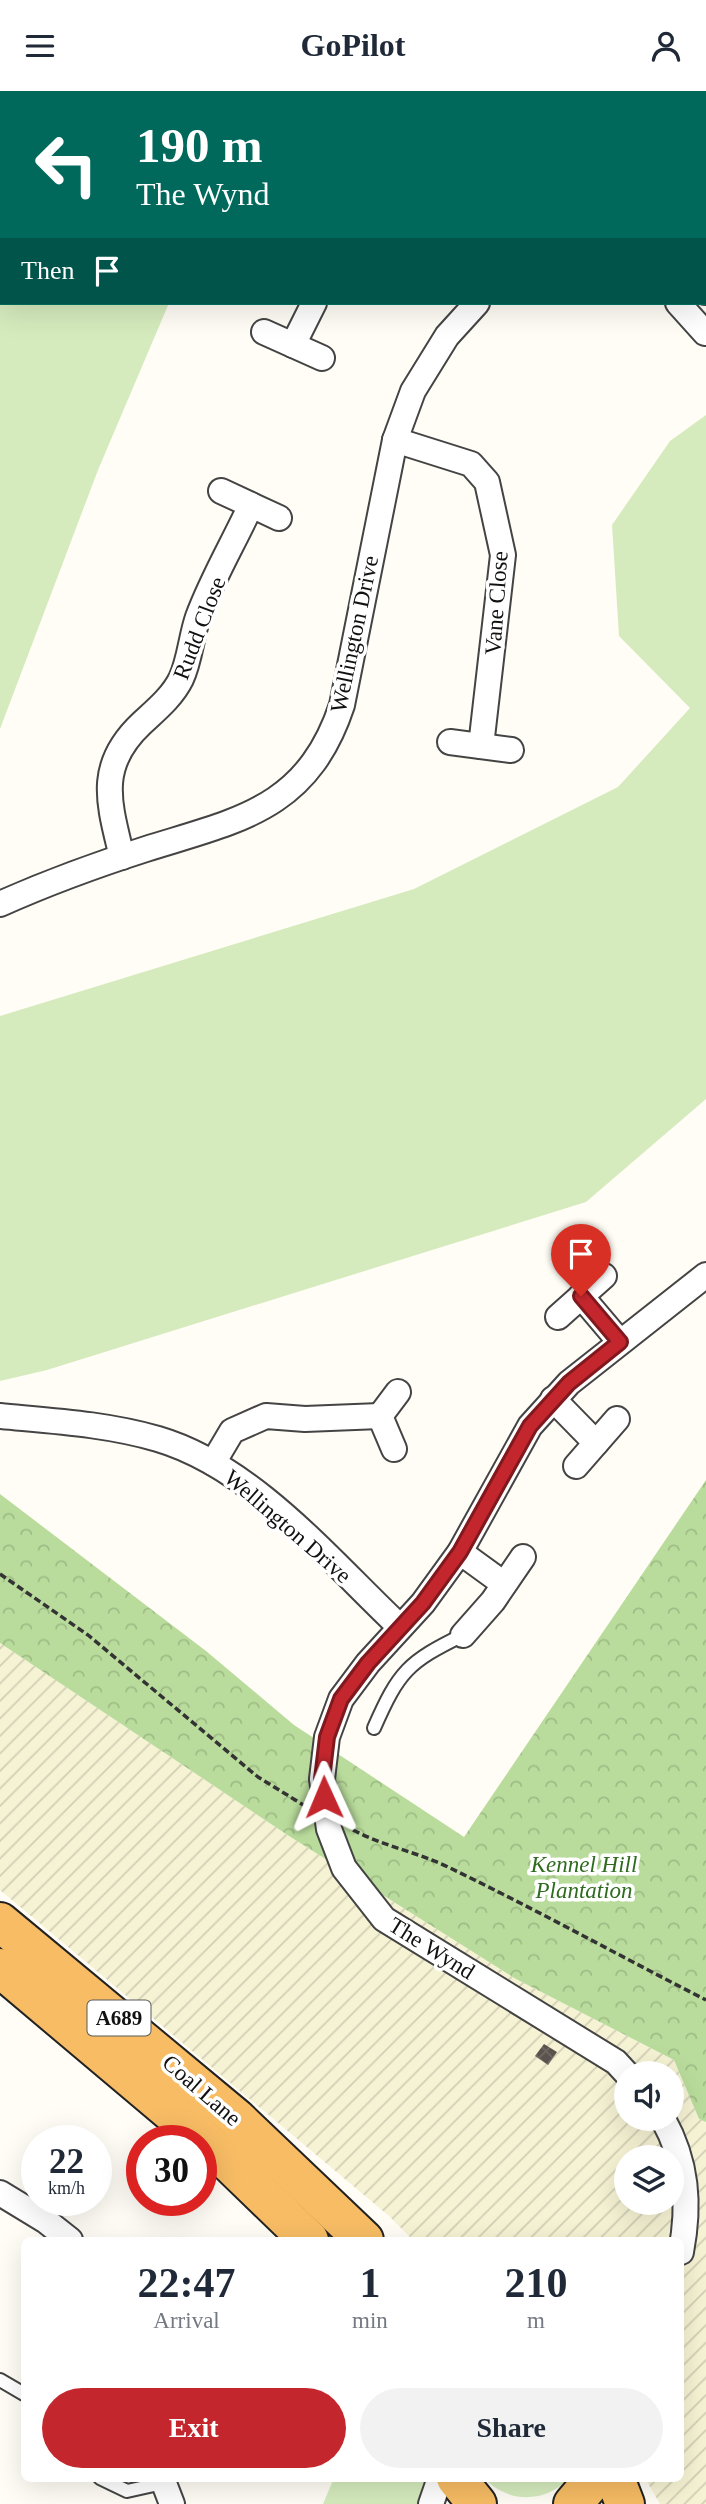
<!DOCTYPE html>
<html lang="en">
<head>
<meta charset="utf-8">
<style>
  body { margin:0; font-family:Georgia,serif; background:#f2f2f3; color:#1f2937; height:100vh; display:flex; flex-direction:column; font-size:26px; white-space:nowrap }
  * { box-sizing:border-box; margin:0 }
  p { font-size:23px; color:#747a83 }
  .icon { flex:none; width:38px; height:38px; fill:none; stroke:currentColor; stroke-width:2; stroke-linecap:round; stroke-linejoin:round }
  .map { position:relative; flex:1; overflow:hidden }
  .panel { position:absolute; left:21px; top:2146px; width:663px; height:245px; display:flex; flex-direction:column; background:#fff; border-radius:10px; box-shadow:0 7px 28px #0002 }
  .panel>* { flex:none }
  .banner { position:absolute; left:0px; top:0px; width:707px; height:214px; box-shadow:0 7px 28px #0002; background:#00695c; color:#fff; overflow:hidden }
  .tools { position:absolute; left:614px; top:1970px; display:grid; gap:14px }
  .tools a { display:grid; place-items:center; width:70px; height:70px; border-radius:50%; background:#fff; box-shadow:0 7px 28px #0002; font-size:35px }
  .speed { position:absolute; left:21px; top:2034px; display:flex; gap:14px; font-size:35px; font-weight:700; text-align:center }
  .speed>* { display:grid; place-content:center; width:91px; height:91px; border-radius:50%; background:#fff; box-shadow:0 7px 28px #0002; line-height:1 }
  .speed small { font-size:18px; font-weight:400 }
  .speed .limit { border:10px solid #d22; background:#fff; color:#111 }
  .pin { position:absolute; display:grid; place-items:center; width:60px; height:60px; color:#fff; margin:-72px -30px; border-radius:50% 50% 50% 0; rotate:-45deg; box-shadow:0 0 7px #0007 }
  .pin .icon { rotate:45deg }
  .me { position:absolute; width:77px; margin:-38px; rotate:359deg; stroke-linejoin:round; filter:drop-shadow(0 0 5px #0008) }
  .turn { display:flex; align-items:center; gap:24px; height:147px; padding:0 21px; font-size:32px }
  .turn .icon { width:91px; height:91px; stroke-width:2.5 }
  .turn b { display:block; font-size:49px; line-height:60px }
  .then { display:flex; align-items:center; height:66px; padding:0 21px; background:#0003; gap:14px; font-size:26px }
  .eta { display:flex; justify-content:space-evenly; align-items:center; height:119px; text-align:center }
  .eta b { font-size:42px; font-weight:800; line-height:49px }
  .action { display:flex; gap:14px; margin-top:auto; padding:14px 21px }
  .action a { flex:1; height:80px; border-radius:42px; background:#c4262e; color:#fff; font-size:28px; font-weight:800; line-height:80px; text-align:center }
  .action a+a { background:#f2f2f3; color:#1f2937 }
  header { display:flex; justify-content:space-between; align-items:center; height:91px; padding:0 21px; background:#fff; font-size:32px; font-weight:800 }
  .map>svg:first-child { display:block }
  .farmland { fill:url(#farmland-furrows); fill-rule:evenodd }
  .grass { fill:#d5ebbd }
  .forest { fill:url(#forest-crowns) }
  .building { fill:url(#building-cross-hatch) }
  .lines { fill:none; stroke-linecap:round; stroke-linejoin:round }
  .service-casing { stroke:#444; stroke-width:16 }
  .minor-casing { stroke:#444; stroke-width:28 }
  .trunk-casing { stroke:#222; stroke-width:42 }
  .path { stroke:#333; stroke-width:3.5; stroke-dasharray:7 3.5; stroke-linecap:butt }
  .service { stroke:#fff; stroke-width:12 }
  .minor { stroke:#fff; stroke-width:24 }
  .trunk { stroke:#f7bc64; stroke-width:38 }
  .route-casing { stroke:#7f191e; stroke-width:18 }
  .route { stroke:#c4262e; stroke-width:12 }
  .labels { text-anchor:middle; stroke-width:7; stroke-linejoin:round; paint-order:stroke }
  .shield { fill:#fff; stroke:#585858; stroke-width:2 }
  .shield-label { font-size:21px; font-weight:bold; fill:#111 }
  .street-label { font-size:23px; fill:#111; stroke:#fff }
  .park-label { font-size:23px; font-style:italic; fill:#2f6b1f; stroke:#fff }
</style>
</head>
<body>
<header><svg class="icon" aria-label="menu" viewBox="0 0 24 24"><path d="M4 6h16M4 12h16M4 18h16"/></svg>GoPilot<svg class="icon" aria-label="person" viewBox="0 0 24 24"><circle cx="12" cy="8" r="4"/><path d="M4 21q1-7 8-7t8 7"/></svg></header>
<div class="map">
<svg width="706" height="2413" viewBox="0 0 706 2413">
  <defs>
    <pattern id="farmland-furrows" width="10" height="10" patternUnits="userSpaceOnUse" patternTransform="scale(1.75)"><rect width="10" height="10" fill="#f6f3d4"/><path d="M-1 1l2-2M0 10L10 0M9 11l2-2" fill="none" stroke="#d2cfb5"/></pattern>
    <pattern id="forest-crowns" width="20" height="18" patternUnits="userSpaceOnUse" patternTransform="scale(1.75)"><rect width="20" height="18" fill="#b9dc9c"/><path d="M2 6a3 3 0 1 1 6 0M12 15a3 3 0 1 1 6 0" fill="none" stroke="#9ebc85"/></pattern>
    <pattern id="building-cross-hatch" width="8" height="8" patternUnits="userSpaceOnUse" patternTransform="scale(1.75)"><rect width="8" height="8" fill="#5a524d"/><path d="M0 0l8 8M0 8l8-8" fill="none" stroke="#6d6662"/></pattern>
  </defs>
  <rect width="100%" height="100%" fill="#fffdf5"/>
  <path class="farmland" d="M0 1552 289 1745 516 1888 674 1969 699 2028 706 2031V2413H660L645 2387H681V2149H413L389 2125 0 1799ZM626 1983H672V2028H626ZM626 2067H672V2112H626Z"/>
  <g class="grass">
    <polygon points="0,0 314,0 2,2 2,212 169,212 98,379 0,638"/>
    <polygon points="706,324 706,1008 586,1111 47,1279 0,1290 0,925 414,798 618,696 690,617 619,545 612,434 670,350"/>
    <polygon points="334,2387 428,2387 423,2413 323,2413"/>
    <path d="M484 2387H570C545 2412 509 2413 484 2387Z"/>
  </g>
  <polygon class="forest" points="706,1389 706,2031 699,2028 674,1969 516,1888 289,1745 0,1552 0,1403 206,1560 294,1634 464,1746"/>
  <polygon class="building" points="544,1953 557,1961 548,1974 535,1965"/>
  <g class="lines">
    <defs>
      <g id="service">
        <path d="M374 1637C399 1580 408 1571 463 1544"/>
        <polyline points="0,2289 24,2303"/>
        <polyline points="100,2387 127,2400 163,2392"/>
      </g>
      <g id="minor">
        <polyline points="502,2 504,0"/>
        <polyline points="705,22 706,21"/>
        <polyline points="705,85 706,86"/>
        <polyline points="705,201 706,200"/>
        <polyline points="678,212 705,242"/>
        <polyline points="264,241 322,267"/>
        <polyline points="293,254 314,212"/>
        <polyline points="395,349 471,373 487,391 503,464 481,655"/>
        <polyline points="221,400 279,427"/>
        <polyline points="450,651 511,659"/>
        <path d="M122 766C109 712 96 675 142 632 156 619 172 606 181 588 190 569 191 546 198 526 212 488 234 451 251 414"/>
        <path d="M0 813C47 792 96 774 146 758 238 729 307 719 342 614L395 349 413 300 447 245 477 212"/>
        <polyline points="581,1205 620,1251"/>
        <polyline points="558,1226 604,1185"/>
        <polyline points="553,1308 596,1352"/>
        <path d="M0 1325C53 1330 107 1333 158 1348 253 1376 330 1470 400 1536"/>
        <polyline points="394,1358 380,1325 398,1301"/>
        <polyline points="213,1372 232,1340 266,1325 305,1328 380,1325"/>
        <polyline points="576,1375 617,1328"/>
        <polyline points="460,1461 504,1493"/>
        <polyline points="463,1544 493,1510 523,1466"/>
        <polyline points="627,1983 616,1971 384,1828 344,1777 329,1738 322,1688 327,1646 341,1608 368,1572 423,1512 460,1461 530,1335 569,1292 706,1184"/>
        <path d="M663 2028C687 2071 690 2113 681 2161"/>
        <polyline points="0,2102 46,2130 70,2149"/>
        <polyline points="162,2387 172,2413"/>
        <polyline points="431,2413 440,2387"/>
      </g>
      <g id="trunk">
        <polyline points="0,1831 236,2027 364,2149"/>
        <polyline points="0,1877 216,2059 309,2149"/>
        <polyline points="456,2387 477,2413"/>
        <polyline points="615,2387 625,2413"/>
        <polyline points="573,2413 595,2387"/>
      </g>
    </defs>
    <use href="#service" class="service-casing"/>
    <use href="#minor" class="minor-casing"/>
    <use href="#trunk" class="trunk-casing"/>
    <g class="path">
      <polyline points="0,1483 88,1544 258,1686 305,1715"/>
      <path d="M353 1739C383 1755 417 1761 448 1776 535 1818 620 1865 706 1909"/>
    </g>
    <use href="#service" class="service"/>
    <use href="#minor" class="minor"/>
    <use href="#trunk" class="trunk"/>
  </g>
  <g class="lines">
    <defs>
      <polyline id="route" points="324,1706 322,1688 327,1646 341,1608 368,1572 423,1512 460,1461 530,1335 569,1292 620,1251 581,1205"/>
    </defs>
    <use href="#route" class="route-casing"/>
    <use href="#route" class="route"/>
  </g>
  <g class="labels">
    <rect class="shield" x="87.5" y="1909.5" width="63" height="35" rx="5"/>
    <g class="shield-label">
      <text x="119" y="1934">A689</text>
    </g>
    <g class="street-label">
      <text transform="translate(496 512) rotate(-86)" y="8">Vane Close</text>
      <text transform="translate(199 537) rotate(-69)" y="8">Rudd Close</text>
      <text transform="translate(354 543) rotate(-78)" y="8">Wellington Drive</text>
      <text transform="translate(288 1435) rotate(41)" y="8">Wellington Drive</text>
      <text transform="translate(432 1857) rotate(32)" y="8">The Wynd</text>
      <text transform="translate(202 1999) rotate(41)" y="8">Coal Lane</text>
    </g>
    <g class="park-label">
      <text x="584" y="1781">Kennel Hill<tspan x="584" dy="26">Plantation</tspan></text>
    </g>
  </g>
</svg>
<div class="tools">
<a><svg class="icon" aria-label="sound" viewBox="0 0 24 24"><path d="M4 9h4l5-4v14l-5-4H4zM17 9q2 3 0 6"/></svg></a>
<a><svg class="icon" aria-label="layers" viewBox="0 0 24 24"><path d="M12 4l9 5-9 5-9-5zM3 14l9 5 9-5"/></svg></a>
</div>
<div class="speed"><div>22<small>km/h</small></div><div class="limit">30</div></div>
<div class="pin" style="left:581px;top:1205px;background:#d93025"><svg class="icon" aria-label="arrive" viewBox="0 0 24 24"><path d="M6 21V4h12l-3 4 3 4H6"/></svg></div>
<svg class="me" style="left:324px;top:1706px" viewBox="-20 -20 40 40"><path d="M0-17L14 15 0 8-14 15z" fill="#c4262e" stroke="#fff" stroke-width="4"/></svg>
<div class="banner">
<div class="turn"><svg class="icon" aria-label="left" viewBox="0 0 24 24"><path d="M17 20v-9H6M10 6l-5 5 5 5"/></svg><div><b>190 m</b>The Wynd</div></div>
<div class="then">Then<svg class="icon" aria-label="arrive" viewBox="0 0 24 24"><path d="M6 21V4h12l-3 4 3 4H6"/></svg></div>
</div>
<section class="panel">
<div class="eta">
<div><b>22:47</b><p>Arrival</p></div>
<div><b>1</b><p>min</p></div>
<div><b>210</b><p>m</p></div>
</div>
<div class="action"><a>Exit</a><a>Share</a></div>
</section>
</div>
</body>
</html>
